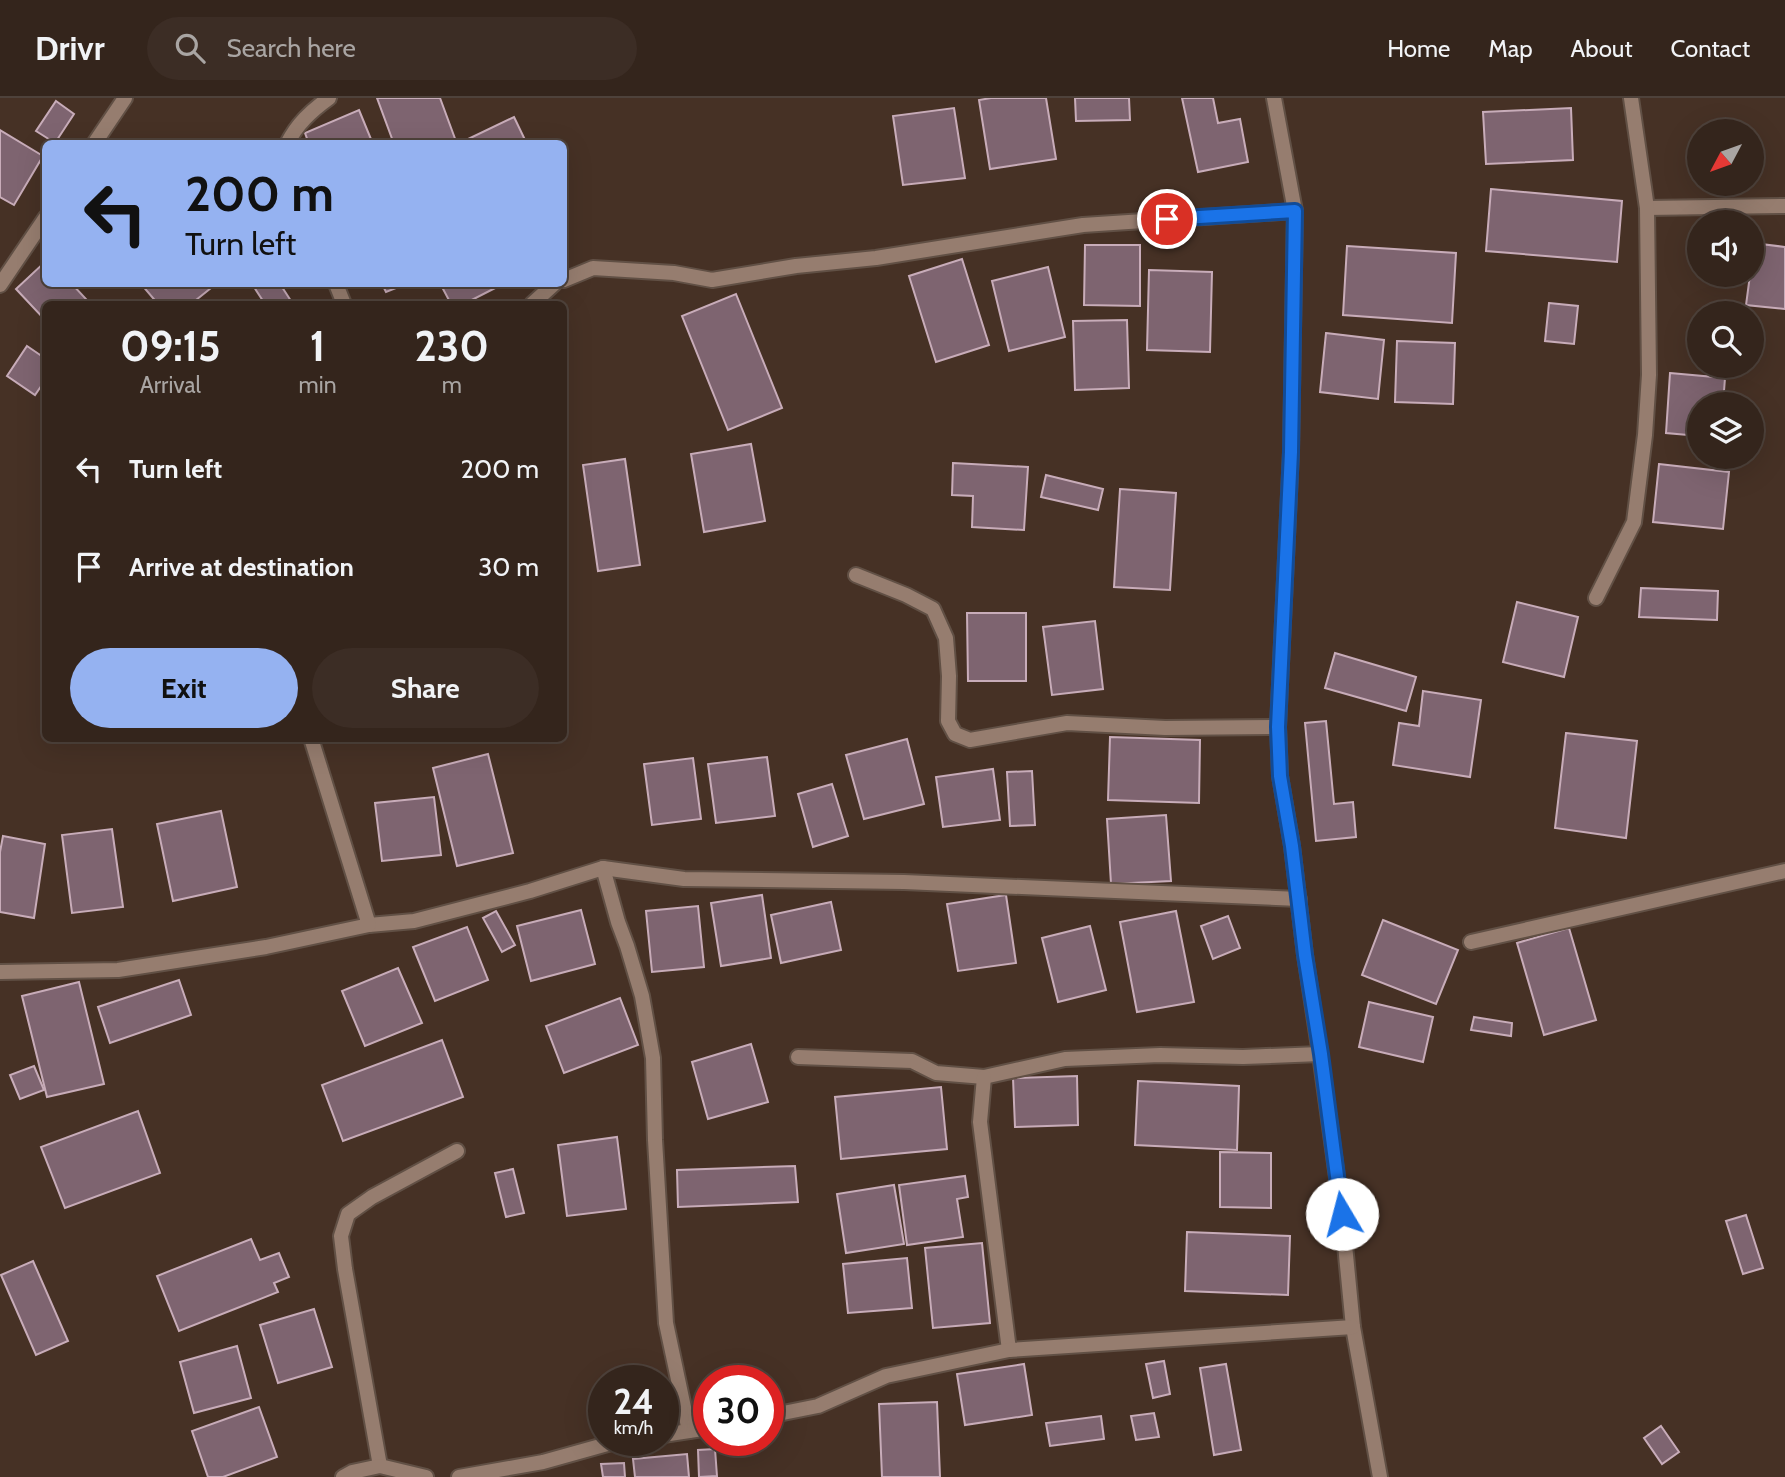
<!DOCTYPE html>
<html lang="en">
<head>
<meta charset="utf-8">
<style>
  body { margin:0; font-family:Cabin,sans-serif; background:#3c2d25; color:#f1f3f6; height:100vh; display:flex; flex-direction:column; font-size:26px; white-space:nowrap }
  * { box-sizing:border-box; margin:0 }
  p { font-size:23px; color:#a9a5a3 }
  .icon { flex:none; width:38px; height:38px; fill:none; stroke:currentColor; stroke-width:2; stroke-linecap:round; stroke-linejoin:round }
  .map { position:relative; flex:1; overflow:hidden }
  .drawer { position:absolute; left:42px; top:203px; width:525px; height:441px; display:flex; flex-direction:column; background:#34251c; border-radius:10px; box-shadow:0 7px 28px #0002,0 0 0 2px #4e423b }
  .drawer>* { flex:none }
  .banner { position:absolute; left:42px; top:42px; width:525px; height:147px; border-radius:10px; box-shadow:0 7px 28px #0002,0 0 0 2px #4e423b; background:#95b2f1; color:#111; overflow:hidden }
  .needle { width:46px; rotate:229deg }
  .tools { position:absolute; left:1687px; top:21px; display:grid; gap:14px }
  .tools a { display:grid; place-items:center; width:77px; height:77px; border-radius:50%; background:#34251c; box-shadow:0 7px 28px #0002,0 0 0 2px #4e423b; font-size:35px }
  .speed { position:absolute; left:588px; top:1267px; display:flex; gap:14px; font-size:35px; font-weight:700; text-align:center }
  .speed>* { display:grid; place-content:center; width:91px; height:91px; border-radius:50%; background:#34251c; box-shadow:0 7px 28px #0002,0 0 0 2px #4e423b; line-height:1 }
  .speed small { font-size:18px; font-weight:400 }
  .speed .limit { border:10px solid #d22; background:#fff; color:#111 }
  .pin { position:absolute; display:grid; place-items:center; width:60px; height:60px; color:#fff; margin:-30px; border:4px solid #fff; border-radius:50%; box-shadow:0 2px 7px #0007 }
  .me { position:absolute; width:77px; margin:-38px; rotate:352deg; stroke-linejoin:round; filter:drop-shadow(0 0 5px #0008) }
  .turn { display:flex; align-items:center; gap:24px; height:147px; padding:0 28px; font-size:32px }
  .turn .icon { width:91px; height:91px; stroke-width:2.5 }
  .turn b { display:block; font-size:49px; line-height:60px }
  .eta { display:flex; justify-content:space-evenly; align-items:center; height:119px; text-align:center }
  .eta b { font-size:42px; font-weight:700; line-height:49px }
  .primary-button { display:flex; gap:14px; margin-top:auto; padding:14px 28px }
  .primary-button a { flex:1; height:80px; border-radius:42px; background:#95b2f1; color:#111; font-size:28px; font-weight:700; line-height:80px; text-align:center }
  .primary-button a+a { background:#3c2d25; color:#f1f3f6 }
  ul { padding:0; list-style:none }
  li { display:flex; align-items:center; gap:21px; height:98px; padding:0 28px }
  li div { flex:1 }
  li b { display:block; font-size:26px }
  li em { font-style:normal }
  header { display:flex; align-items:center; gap:42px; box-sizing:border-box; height:98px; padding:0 35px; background:#34251c; border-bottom:2px solid #4e423b }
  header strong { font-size:33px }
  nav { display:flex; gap:38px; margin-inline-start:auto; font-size:24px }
  .search { width:490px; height:63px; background:#3c2d25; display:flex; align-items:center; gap:18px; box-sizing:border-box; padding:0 24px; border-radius:38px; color:#a9a5a3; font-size:26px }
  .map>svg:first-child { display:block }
  .building { fill:#7e6470; stroke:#c8acb9; stroke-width:2 }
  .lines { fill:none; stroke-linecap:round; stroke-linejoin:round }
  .minor-casing { stroke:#615045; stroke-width:18 }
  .minor { stroke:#967d6f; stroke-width:14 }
  .route-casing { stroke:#114b97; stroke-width:18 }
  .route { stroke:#1a73e8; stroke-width:12 }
</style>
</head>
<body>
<header>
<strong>Drivr</strong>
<div class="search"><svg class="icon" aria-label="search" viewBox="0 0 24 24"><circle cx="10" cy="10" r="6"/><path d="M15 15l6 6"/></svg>Search here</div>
<nav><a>Home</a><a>Map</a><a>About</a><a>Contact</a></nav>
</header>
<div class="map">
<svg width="1785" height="1379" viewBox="0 0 1785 1379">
  <rect width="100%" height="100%" fill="#463125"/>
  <g class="building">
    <polygon points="377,0 440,0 457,46 394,46"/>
    <polygon points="991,0 1046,0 1056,61 990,71 979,2"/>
    <polygon points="1075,0 1129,0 1130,22 1076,23"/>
    <polygon points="1182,0 1213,0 1218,25 1240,21 1248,64 1198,74"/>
    <polygon points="56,3 74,16 55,45 36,33"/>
    <polygon points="954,10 965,80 903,87 893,18"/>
    <polygon points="1571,10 1573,62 1486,66 1483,14"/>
    <polygon points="359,12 373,46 309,46 305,35"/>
    <polygon points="514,19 527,46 466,46 464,43"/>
    <polygon points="0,32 43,58 14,107 0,99"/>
    <polygon points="1491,91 1622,103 1617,164 1486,153"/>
    <polygon points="1753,145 1785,149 1785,211 1746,207 1750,177 1752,177"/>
    <polygon points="1085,147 1140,147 1140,208 1084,207"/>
    <polygon points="1347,148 1456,155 1452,225 1343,217"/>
    <polygon points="962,161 989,247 936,264 909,178"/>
    <polygon points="46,163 46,186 72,186 86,201 79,206 46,206 46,223 16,191"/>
    <polygon points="1048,169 1065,239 1009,253 992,183"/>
    <polygon points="1149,172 1212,174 1210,254 1147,252"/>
    <polygon points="141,186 216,186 191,206 158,206"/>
    <polygon points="252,186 280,186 293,206 265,206"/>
    <polygon points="382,186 406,186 386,194"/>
    <polygon points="449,186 503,186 464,206 451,206 442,189"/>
    <polygon points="736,196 782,310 728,332 682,218"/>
    <polygon points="1549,205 1578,208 1574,246 1545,243"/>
    <polygon points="1127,222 1129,290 1075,292 1073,223"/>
    <polygon points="1326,235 1384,242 1378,301 1320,294"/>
    <polygon points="1397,243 1455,245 1453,306 1395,304"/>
    <polygon points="27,248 46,261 46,281 35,297 7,278"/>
    <polygon points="1670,275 1725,280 1723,306 1699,306 1699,338 1666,335"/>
    <polygon points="751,346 765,423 704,434 691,356"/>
    <polygon points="625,361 640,467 598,473 583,367"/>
    <polygon points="953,365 1028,369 1024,432 972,429 973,398 952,397"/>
    <polygon points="1659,366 1729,374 1723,431 1653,424"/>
    <polygon points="1046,377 1103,391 1098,412 1041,399"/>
    <polygon points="1120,391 1176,395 1170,492 1114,489"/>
    <polygon points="1641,490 1718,493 1717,522 1639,519"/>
    <polygon points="1517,504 1578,519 1564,579 1503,564"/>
    <polygon points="967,515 1026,515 1026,583 968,583"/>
    <polygon points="1095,523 1103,591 1052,597 1043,529"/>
    <polygon points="1335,555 1416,579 1406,613 1325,590"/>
    <polygon points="1423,593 1481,602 1470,679 1393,667 1399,625 1419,628"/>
    <polygon points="1326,623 1334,706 1353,704 1356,739 1316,743 1305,625"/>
    <polygon points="1566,635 1637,643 1626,740 1555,730"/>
    <polygon points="1110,639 1200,642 1199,705 1108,702"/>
    <polygon points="907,641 924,706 864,721 846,657"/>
    <polygon points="488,656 513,755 457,768 433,670"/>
    <polygon points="767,659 775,718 716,725 708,666"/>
    <polygon points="693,660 701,721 652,727 644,666"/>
    <polygon points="993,671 1000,722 943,729 936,679"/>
    <polygon points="1032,673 1035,727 1010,728 1007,674"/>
    <polygon points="832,686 848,738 813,749 798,696"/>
    <polygon points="434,699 441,757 382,763 375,705"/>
    <polygon points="221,713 237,789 173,803 157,726"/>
    <polygon points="1166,717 1171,783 1111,786 1107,721"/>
    <polygon points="112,731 123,809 72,815 62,737"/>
    <polygon points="3,738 45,746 34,820 0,814 0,754"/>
    <polygon points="762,797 771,860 721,868 711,805"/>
    <polygon points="1006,797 1016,865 958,873 947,806"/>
    <polygon points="831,804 841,852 781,865 771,817"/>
    <polygon points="698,808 704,869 652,874 646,813"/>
    <polygon points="581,812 595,866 531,883 517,828"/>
    <polygon points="496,813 515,847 502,854 483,820"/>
    <polygon points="1176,813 1194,904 1137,914 1120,824"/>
    <polygon points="1228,818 1240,850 1213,861 1201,828"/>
    <polygon points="1383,822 1458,852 1436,906 1362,877"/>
    <polygon points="1090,828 1106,892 1058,904 1042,840"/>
    <polygon points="467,829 488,882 435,903 413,849"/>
    <polygon points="1569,830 1596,922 1544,937 1517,845"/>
    <polygon points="398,870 422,925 365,948 342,893"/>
    <polygon points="179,882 191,917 110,945 98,909"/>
    <polygon points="79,884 104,986 47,999 22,898"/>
    <polygon points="620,900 638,947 564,975 546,928"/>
    <polygon points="1369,904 1433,919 1423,964 1359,949"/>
    <polygon points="1474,919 1512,925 1511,938 1471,932"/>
    <polygon points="442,942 463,999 343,1043 322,987"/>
    <polygon points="751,946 768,1004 708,1021 692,964"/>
    <polygon points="34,968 44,992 20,1001 10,977"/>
    <polygon points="1077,978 1078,1027 1015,1029 1013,980"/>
    <polygon points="1138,983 1239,988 1237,1052 1135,1047"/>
    <polygon points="941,989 947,1051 841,1061 835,999"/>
    <polygon points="138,1013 160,1075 65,1110 41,1049"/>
    <polygon points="617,1039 626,1111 567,1118 558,1047"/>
    <polygon points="1220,1054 1271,1055 1271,1110 1220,1109"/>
    <polygon points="795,1068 798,1104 678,1109 677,1072"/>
    <polygon points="513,1071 524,1115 506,1119 495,1075"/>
    <polygon points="965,1078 968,1099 957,1101 963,1139 907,1147 899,1087"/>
    <polygon points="894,1087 904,1146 846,1155 837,1096"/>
    <polygon points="1746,1117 1763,1170 1743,1176 1726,1123"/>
    <polygon points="1187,1134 1290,1138 1288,1197 1185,1193"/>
    <polygon points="251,1141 260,1162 279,1155 289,1179 274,1185 278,1194 179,1233 157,1178"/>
    <polygon points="982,1145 990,1225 933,1230 925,1150"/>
    <polygon points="907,1160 912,1210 848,1215 843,1166"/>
    <polygon points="33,1163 68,1243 36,1257 1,1177"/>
    <polygon points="314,1211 332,1269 278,1285 260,1227"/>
    <polygon points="237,1248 251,1300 194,1315 180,1264"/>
    <polygon points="1164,1263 1170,1296 1153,1300 1146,1266"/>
    <polygon points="1024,1266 1032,1317 965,1327 957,1276"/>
    <polygon points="1226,1266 1241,1352 1214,1357 1200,1270"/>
    <polygon points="937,1304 940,1379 882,1379 879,1306"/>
    <polygon points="259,1309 277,1359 223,1379 208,1379 192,1333"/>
    <polygon points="1154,1315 1159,1339 1136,1342 1131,1318"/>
    <polygon points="1101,1318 1104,1341 1050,1348 1046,1325"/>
    <polygon points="1661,1328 1679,1354 1662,1366 1644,1340"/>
    <polygon points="715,1351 717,1378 699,1379 698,1352"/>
    <polygon points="687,1356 689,1379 635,1379 633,1361"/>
    <polygon points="624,1365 625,1379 603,1379 601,1366"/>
  </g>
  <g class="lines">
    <defs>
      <g id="minor">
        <polyline points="1274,0 1295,113 1291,354 1278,629 1280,678 1292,748 1305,857 1320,956 1342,1116 1353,1229 1380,1379"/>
        <polyline points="94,46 125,0"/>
        <path d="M287 46C297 26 311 13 329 0"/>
        <polyline points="1647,110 1785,108"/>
        <polyline points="564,182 593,170 674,175 712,182 796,168 876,160 1083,127 1295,113"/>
        <polyline points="336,186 344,206"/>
        <polyline points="0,187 46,119"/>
        <polyline points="532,206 554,186"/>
        <polyline points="856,477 906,497 933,511 946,540 949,578 948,623 955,636 970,642 1067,625 1165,630 1278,629"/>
        <polyline points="1596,500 1634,424 1645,337 1649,277 1647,110 1631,0"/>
        <polyline points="603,770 684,781 904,784 1299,801"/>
        <polyline points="369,827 414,823 530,793 603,770 618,824 627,848 642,898 653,960 655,1042 666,1225 689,1333"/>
        <polyline points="1471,844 1785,773"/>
        <polyline points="0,874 118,872 266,849 369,827 311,640"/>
        <polyline points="798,959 912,963 936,975 984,979 1065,961 1160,957 1243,959 1320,956"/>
        <polyline points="984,979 980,1024 1009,1252"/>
        <polyline points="768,1318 818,1308 886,1278 1009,1252 1353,1229"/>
        <polyline points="663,1337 709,1330"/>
        <polyline points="380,1368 345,1171 341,1138 348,1116 372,1099 457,1053"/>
        <polyline points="343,1379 352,1374 380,1368 426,1379"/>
        <polyline points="459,1379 543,1364 611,1345 632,1342"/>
      </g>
    </defs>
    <use href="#minor" class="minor-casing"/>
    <use href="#minor" class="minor"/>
  </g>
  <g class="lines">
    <defs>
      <polyline id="route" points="1167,121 1295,113 1291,354 1278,629 1280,678 1292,748 1305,857 1321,956 1342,1116"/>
    </defs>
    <use href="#route" class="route-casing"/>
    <use href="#route" class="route"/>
  </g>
</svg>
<div class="tools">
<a><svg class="needle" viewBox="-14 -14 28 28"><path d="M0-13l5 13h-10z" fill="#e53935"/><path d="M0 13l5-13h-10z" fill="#a9a5a3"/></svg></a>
<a><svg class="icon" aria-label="sound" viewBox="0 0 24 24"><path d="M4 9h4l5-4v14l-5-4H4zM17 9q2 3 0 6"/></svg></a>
<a><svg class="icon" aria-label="search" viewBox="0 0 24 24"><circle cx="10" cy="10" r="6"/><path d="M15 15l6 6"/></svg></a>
<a><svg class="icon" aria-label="layers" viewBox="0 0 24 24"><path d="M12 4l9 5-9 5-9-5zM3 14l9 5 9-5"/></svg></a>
</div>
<div class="speed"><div>24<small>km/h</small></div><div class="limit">30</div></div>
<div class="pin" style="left:1167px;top:121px;background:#d93025"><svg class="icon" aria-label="arrive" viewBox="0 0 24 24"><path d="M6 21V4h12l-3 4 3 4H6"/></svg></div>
<svg class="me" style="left:1342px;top:1116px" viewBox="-20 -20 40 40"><circle r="19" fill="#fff"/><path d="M0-13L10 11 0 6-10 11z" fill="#1a73e8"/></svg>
<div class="banner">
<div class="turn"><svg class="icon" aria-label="left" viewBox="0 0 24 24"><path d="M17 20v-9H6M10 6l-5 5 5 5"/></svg><div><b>200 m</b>Turn left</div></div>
</div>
<section class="drawer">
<div class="eta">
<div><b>09:15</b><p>Arrival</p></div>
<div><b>1</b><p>min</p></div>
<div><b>230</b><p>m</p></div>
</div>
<ul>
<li><svg class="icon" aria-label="left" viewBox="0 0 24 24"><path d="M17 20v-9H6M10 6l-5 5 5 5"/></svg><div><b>Turn left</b></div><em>200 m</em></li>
<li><svg class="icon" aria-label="arrive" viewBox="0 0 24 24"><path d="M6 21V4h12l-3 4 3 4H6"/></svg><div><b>Arrive at destination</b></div><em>30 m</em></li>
</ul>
<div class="primary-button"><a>Exit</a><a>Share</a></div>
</section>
</div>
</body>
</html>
